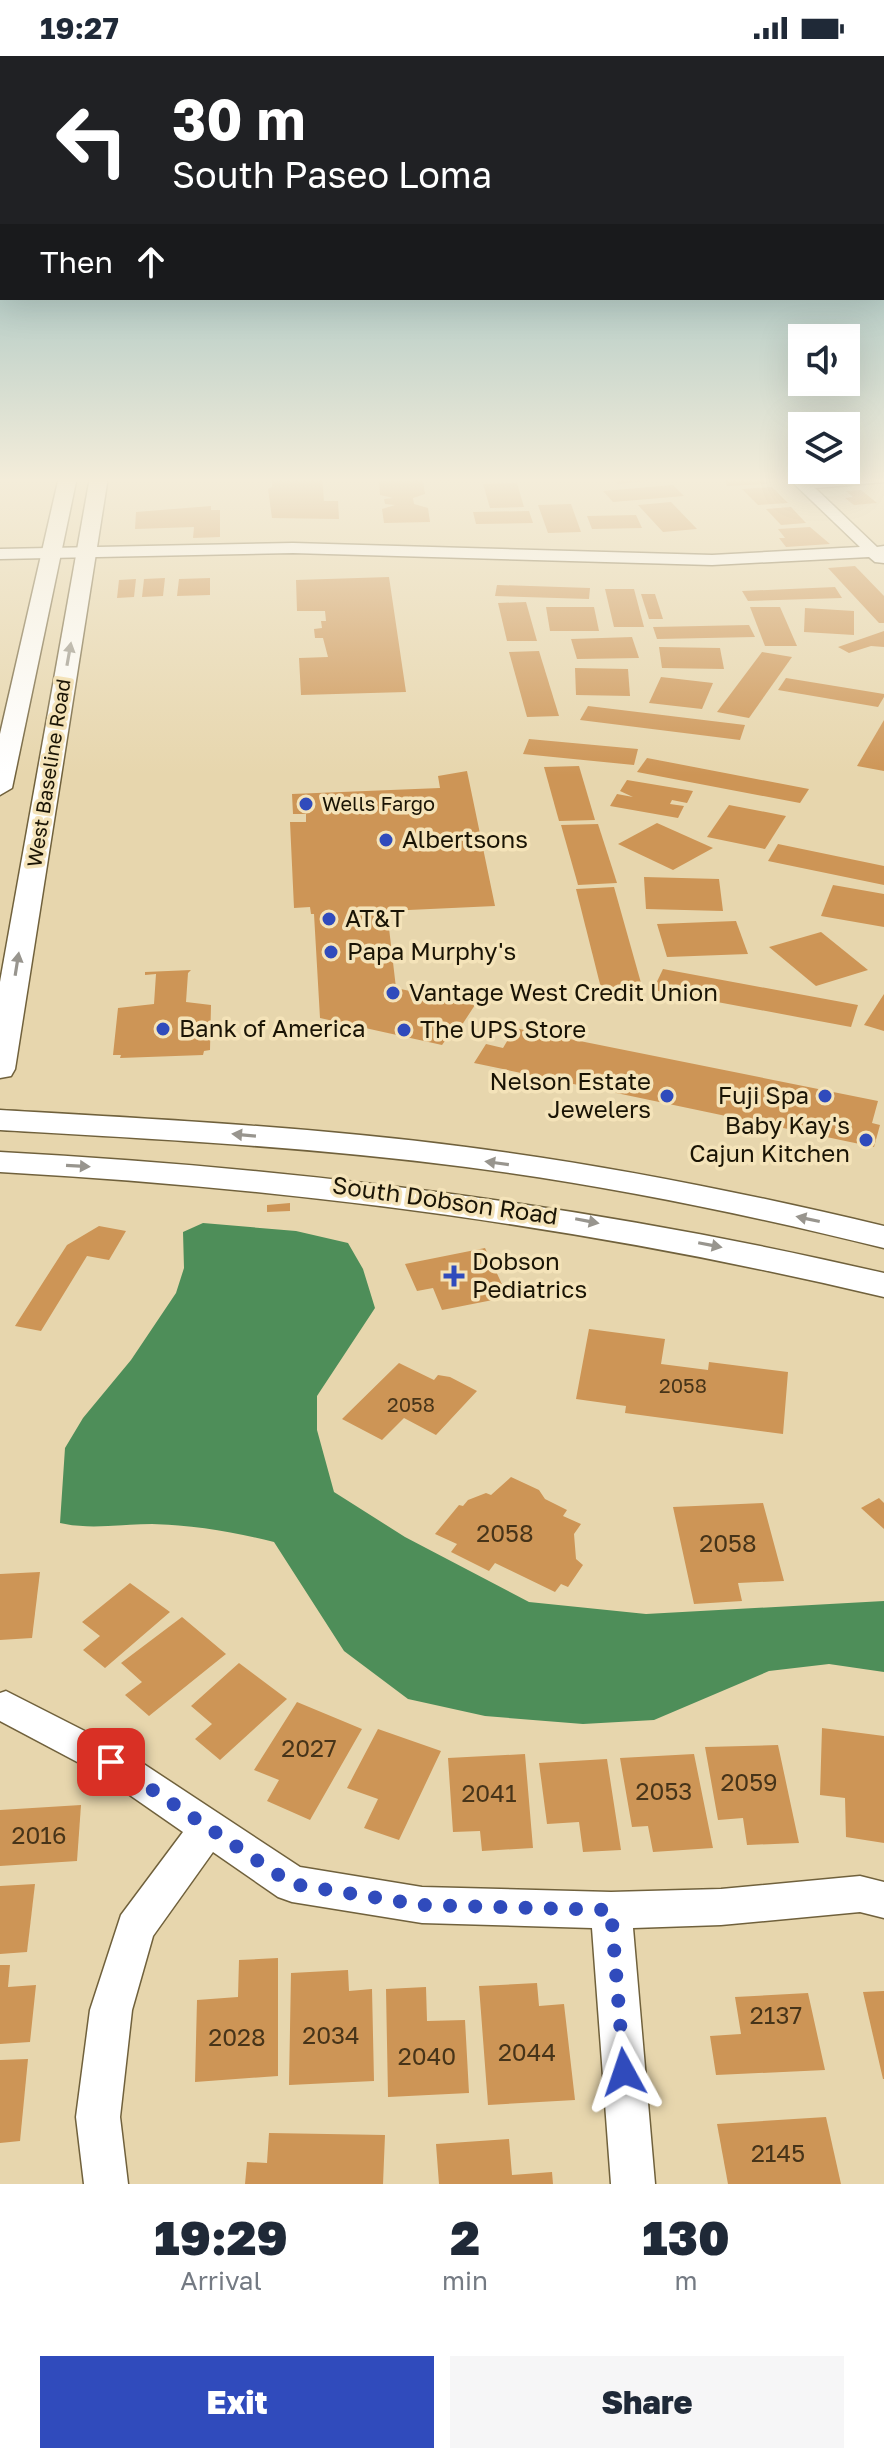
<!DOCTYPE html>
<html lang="en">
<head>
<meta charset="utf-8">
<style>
  body { margin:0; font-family:"Golos Text",sans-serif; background:#f6f6f7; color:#1f2937; height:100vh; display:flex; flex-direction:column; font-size:30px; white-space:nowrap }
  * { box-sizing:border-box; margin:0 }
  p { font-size:26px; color:#747a83 }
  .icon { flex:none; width:44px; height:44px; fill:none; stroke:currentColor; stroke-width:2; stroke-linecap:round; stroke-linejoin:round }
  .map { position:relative; height:2128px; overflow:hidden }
  .sheet { display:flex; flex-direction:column; background:#fff; flex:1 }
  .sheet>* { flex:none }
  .hud { position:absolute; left:0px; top:0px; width:884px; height:244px; box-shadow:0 8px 32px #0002; background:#202124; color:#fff; overflow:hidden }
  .buttons { position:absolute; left:788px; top:268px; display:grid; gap:16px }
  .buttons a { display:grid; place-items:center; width:72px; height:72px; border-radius:0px; background:#fff; box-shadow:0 8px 32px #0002; font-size:40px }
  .pin { position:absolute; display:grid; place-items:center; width:68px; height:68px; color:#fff; margin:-34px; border-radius:16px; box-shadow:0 4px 12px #0006 }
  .me { position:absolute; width:88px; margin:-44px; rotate:355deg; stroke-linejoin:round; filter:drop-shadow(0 0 6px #0008) }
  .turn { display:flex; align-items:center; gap:28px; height:168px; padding:0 40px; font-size:36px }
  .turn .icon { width:104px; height:104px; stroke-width:2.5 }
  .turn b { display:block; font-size:56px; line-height:68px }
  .then { display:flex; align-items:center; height:76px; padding:0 40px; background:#0003; gap:16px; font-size:30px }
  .eta { display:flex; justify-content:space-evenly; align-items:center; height:136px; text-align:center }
  .eta b { font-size:48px; font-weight:800; line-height:56px }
  .primary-button { display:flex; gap:16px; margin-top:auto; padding:16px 40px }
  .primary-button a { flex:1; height:92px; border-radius:0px; background:#304bbc; color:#fff; font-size:32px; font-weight:800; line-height:92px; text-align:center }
  .primary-button a+a { background:#f6f6f7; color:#1f2937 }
  .status { display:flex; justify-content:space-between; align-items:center; height:56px; padding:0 40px; background:#fff; direction:ltr }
  .status svg { height:22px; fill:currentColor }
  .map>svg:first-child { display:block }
  .water { fill:#4e8e59 }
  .building { fill:#cd9556 }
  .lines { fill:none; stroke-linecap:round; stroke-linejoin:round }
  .minor-casing { stroke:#70613c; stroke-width:3 }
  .major-casing { stroke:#70613c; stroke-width:3 }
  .minor { fill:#fff; fill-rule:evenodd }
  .major { fill:#fff; fill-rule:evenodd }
  .oneway { fill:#98958e }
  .route { stroke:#304bbc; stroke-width:14; stroke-dasharray:0 25.2 }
  .poi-dot { fill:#304bbc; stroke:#f4e3b9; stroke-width:3 }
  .labels { text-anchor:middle; stroke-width:7; stroke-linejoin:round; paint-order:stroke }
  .far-street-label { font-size:20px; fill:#1a1405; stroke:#f4e3b9 }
  .far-poi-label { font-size:20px; fill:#1a1405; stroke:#f4e3b9; text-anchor:start }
  .number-label { font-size:20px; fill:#473419 }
  .poi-label { font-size:24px; fill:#1a1405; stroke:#f4e3b9; text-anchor:start }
  .street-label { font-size:24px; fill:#1a1405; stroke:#f4e3b9 }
  .near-number-label { font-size:24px; fill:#473419 }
</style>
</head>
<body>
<div class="status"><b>19:27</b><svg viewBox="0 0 49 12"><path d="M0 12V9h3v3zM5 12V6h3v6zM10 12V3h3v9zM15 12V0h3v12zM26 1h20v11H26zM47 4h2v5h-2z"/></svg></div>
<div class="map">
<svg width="884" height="2128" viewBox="0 0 884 2128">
  <rect width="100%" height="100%" fill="#e7d6ad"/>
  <path class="water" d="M203 1167 296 1175 348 1187 363 1213 375 1252 317 1340V1374L334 1436 405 1481 529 1546 646 1558 884 1545V1616L829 1608 769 1615 654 1664 583 1668 485 1660 408 1643 344 1595 274 1486C234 1476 194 1469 152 1468 120 1468 91 1474 60 1467L65 1392 83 1362 131 1304 176 1237 184 1212 183 1176Z"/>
  <g class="building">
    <polygon points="272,421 322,421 324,445 338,445 339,463 272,462 268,433 272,431"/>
    <polygon points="435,421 498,421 498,424 436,425"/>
    <polygon points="611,421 644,421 648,425 618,428"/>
    <polygon points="724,421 761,421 767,428 727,430"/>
    <polygon points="423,424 425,438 413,442 414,448 428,452 430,466 384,467 382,453 395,449 385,448 384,443 393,442 380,439 379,425"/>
    <polygon points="517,427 524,451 490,452 483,428"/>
    <polygon points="673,429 684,440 613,446 603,435"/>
    <polygon points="772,431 788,447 758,449 742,433"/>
    <polygon points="861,434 877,447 854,449 845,442 853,441 846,435"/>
    <polygon points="671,446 697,473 663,476 638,449"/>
    <polygon points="571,448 581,476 548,477 538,449"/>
    <polygon points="211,450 211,454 220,454 220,481 193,482 194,471 135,473 136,456"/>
    <polygon points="791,451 806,467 781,469 766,453"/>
    <polygon points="529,455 533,467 476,468 473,456"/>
    <polygon points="636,459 642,472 592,473 587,460"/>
    <polygon points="810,471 830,488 786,491 779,482 785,482 778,473"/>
    <polygon points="855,510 884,540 884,567 879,567 828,512"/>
    <polygon points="389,521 406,636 301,639 299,602 328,601 323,582 315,582 314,573 322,572 321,565 326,565 325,555 297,555 296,524"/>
    <polygon points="165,522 163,540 142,541 144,523"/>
    <polygon points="210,522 210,539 177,540 179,523"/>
    <polygon points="136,523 134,541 117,542 119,524"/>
    <polygon points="497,529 590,532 589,543 495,540"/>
    <polygon points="835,531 842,542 748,545 742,535"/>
    <polygon points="605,533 634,533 644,571 614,571"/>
    <polygon points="641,538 655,538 663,563 649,563"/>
    <polygon points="526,546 537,585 507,585 498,547"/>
    <polygon points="546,551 594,551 599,575 550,575"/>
    <polygon points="750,551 780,551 797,590 765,590"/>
    <polygon points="805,552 854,555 854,579 804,576"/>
    <polygon points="749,569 755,581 657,583 653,571"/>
    <polygon points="884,575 884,591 871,590 849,597 838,591"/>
    <polygon points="632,581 639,602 577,603 571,583"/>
    <polygon points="659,591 720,592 724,613 662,612"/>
    <polygon points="539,595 559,660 527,661 509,596"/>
    <polygon points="762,596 792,601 749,662 717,656"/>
    <polygon points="575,612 628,613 630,640 576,639"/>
    <polygon points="661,621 713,627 702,653 649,647"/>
    <polygon points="786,622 884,638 884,641 878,651 778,634"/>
    <polygon points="588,650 745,669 740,684 580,664"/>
    <polygon points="884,664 884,715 857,710"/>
    <polygon points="529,683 638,693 634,709 523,698"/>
    <polygon points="647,702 809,733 800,747 637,716"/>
    <polygon points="579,710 595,764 559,765 544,711"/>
    <polygon points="467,715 495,850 387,855 396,932 475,949 452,984 447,982 442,989 320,962 314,858 311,858 310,851 294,852 290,766 306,766 306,758 293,758 292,738 440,732 438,720"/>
    <polygon points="627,724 693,735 687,747 672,744 670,748 684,750 678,762 610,750 617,738 633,741 620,735"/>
    <polygon points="729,749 786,760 765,793 707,781"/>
    <polygon points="657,767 713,792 673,814 618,788"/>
    <polygon points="598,768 617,827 578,829 561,769"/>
    <polygon points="778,788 884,810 884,829 768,805"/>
    <polygon points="644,821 719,823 723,855 646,853"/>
    <polygon points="833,829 884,838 884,871 821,860"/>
    <polygon points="614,831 643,934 602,936 576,833"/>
    <polygon points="736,865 748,898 667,901 657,868"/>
    <polygon points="821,876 868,914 816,930 769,891"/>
    <polygon points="663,913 858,949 851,971 653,934"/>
    <polygon points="191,914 188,917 186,946 211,949 210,994 204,995 203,999 120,1002 121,999 113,999 118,952 154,948 156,918 145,919 145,916"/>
    <polygon points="884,938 884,975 864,969"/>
    <polygon points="515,972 878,1045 872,1067 880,1069 874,1091 474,1007 486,988 503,992"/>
    <polygon points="290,1147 290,1155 267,1156 267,1149"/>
    <polygon points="99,1170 126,1175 109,1204 87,1200 41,1275 15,1270 67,1189"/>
    <polygon points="485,1192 508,1241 442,1254 433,1232 417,1235 405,1208"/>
    <polygon points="589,1273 665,1283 661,1308 708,1314 709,1306 788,1316 783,1378 625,1357 626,1350 576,1343"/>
    <polygon points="399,1307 434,1324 438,1319 450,1321 477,1335 436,1379 404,1362 382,1384 342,1363"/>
    <polygon points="511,1421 539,1434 545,1443 567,1454 563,1460 581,1468 574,1478 576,1503 583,1509 568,1531 561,1528 555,1536 495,1507 489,1515 451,1496 457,1488 435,1478 459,1449 463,1450 468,1444 486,1437 491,1439"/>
    <polygon points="879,1442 884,1447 884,1473 861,1452"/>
    <polygon points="763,1447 784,1525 738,1527 742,1545 694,1548 673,1451"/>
    <polygon points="40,1516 32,1582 0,1584 0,1518"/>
    <polygon points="130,1527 170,1556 105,1612 83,1594 100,1580 82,1566"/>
    <polygon points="182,1561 226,1598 149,1660 125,1639 142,1626 121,1607"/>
    <polygon points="239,1607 287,1643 220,1704 195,1683 212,1668 191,1650"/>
    <polygon points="297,1646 362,1673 310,1764 267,1745 279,1724 254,1714"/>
    <polygon points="822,1672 884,1680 884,1787 846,1781 845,1742 820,1739"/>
    <polygon points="378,1673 441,1695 399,1784 364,1772 378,1743 347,1732"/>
    <polygon points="778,1689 799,1787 747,1789 743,1762 718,1764 705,1691"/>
    <polygon points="525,1698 533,1792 482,1795 480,1775 453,1776 448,1702"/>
    <polygon points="694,1698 713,1792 653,1796 648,1770 632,1771 620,1702"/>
    <polygon points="607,1703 621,1794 583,1796 579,1766 547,1768 539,1707"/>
    <polygon points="81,1749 77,1805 0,1810 0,1754"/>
    <polygon points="35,1828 27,1896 0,1898 0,1830"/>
    <polygon points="278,1902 278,2020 195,2026 197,1944 238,1941 239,1904"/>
    <polygon points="0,1909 10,1909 8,1931 36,1929 30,1986 0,1988"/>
    <polygon points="348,1914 349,1935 372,1933 374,2025 289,2029 291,1917"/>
    <polygon points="537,1927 539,1950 564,1948 575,2044 488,2049 479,1930"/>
    <polygon points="426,1931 427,1965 465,1964 469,2037 388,2041 386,1933"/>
    <polygon points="884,1935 884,2023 883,2023 863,1936"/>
    <polygon points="808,1937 825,2014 716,2019 710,1980 741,1978 735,1941"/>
    <polygon points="28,2003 20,2085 0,2087 0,2004"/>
    <polygon points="826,2061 841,2128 728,2128 717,2068"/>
    <polygon points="269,2077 385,2079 383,2128 245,2128 247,2106 267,2107"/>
    <polygon points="509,2083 512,2119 552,2116 553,2128 439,2128 436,2088"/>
  </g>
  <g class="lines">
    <defs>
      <g id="minor">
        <polygon points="787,421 806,424 884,421 884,426 815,432 877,491 884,490 884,507 875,506 869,501 712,509 293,497 0,503 0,493 293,487 712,499 860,491"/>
        <polygon points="6,1635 124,1695 300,1811 422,1831 611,1836 721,1833 860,1820 884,1826 884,1862 860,1856 721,1869 633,1872 655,2128 611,2128 592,1872 422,1867 292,1846 278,1841 213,1796 153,1880 132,1954 120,2061 128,2128 84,2128 76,2061 90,1954 121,1859 183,1776 98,1717 0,1665 0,1637"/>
      </g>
      <g id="major">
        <polygon points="59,421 77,421 12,732 0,739 0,678"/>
        <polygon points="90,421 108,421 15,1013 11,1020 0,1022 0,926"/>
        <path d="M0 1054C156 1063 312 1071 466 1091 607 1109 746 1137 884 1170V1192C746 1158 607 1129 466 1111 312 1091 156 1083 0 1074Z"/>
        <path d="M0 1096C299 1112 592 1149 884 1217V1241C590 1171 301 1133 0 1116Z"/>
      </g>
    </defs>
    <use href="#minor" class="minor-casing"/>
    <use href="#major" class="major-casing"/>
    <use href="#minor" class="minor"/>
    <use href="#major" class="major"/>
  </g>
  <defs><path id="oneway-solid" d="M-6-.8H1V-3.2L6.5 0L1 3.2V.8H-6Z" transform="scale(2)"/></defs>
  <g class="oneway">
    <use href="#oneway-solid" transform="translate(69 598) rotate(-80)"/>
    <use href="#oneway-solid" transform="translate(17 908) rotate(-81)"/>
    <use href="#oneway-solid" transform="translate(244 1079) rotate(-175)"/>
    <use href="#oneway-solid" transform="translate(497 1107) rotate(-172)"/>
    <use href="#oneway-solid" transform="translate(78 1110) rotate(3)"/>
    <use href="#oneway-solid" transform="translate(808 1163) rotate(-168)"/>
    <use href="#oneway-solid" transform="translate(587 1165) rotate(11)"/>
    <use href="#oneway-solid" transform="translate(710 1189) rotate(11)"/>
  </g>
  <linearGradient id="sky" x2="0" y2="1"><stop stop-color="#6aa5af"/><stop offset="0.59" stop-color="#f4edda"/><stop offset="1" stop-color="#f4edda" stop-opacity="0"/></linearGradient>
  <rect width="884" height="719" fill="url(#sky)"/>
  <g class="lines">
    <polyline class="route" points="111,1706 292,1828 422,1849 611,1854 624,2016"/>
  </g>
  <g class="poi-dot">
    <circle cx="306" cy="748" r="8"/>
    <circle cx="386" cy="784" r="8"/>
    <circle cx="329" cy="863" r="8"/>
    <circle cx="331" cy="896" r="8"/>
    <circle cx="393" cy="937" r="8"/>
    <circle cx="163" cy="973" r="8"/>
    <circle cx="404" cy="974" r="8"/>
    <circle cx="667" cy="1040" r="8"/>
    <circle cx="825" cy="1040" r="8"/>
    <circle cx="866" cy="1084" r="8"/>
    <path d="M450 1208h8v8h8v8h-8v8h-8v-8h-8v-8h8z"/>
  </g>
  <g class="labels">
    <g class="far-street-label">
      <text transform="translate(49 717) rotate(-81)" y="7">West Baseline Road</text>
    </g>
    <g class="far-poi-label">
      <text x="322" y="755">Wells Fargo</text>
    </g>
    <g class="number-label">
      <text x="683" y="1337">2058</text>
      <text x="411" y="1356">2058</text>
    </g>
    <g class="poi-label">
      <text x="402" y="792">Albertsons</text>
      <text x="345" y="871">AT&amp;T</text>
      <text x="347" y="904">Papa Murphy's</text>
      <text x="409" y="945">Vantage West Credit Union</text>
      <text x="179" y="981">Bank of America</text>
      <text x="420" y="982">The UPS Store</text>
      <text x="651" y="1034" text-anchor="end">Nelson Estate<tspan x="651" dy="28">Jewelers</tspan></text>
      <text x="809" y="1048" text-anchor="end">Fuji Spa</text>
      <text x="850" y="1078" text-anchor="end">Baby Kay's<tspan x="850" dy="28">Cajun Kitchen</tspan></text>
      <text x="472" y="1214">Dobson<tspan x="472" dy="28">Pediatrics</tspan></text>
    </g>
    <g class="street-label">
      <text transform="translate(445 1145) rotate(8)" y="8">South Dobson Road</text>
    </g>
    <g class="near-number-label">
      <text x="505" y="1486">2058</text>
      <text x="728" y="1496">2058</text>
      <text x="309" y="1701">2027</text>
      <text x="749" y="1735">2059</text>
      <text x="664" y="1744">2053</text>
      <text x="489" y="1746">2041</text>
      <text x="39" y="1788">2016</text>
      <text x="776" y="1968">2137</text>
      <text x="331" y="1988">2034</text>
      <text x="237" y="1990">2028</text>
      <text x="527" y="2005">2044</text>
      <text x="427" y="2009">2040</text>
      <text x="778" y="2106">2145</text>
    </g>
  </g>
</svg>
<div class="buttons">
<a><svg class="icon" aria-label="sound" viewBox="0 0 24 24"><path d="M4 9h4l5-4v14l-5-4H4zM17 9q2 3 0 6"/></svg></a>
<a><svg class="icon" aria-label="layers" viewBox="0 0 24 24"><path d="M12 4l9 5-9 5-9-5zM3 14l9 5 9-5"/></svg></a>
</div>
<div class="pin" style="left:111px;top:1706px;background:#d93025"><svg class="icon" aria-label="arrive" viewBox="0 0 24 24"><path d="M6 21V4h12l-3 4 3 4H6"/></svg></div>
<svg class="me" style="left:624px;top:2016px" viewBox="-20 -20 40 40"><path d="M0-17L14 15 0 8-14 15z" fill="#304bbc" stroke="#fff" stroke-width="4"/></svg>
<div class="hud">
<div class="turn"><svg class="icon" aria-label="left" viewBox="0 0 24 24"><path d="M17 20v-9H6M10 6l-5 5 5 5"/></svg><div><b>30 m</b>South Paseo Loma</div></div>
<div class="then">Then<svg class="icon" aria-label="ahead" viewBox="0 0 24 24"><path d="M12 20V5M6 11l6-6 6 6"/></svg></div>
</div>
</div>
<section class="sheet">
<div class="eta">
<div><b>19:29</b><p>Arrival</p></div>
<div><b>2</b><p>min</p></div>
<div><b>130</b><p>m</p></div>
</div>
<div class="primary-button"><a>Exit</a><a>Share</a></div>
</section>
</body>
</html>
